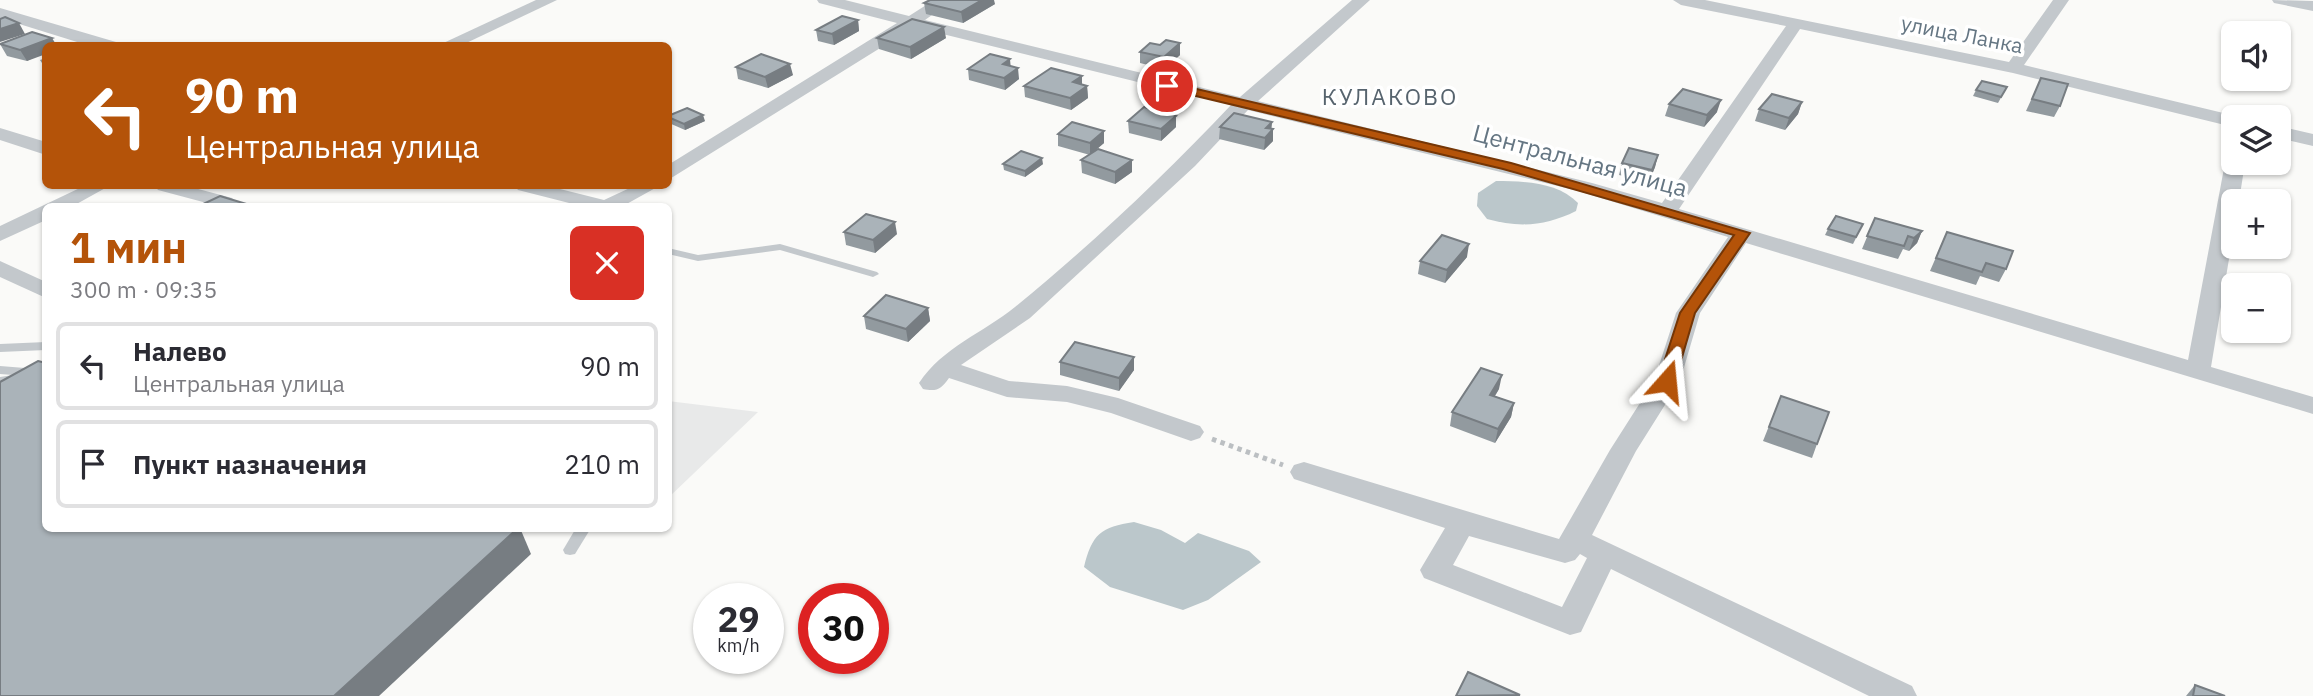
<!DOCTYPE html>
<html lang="ru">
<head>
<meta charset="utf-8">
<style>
  body { margin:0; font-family:"IBM Plex Sans",sans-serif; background:#f2f2f3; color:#2b2b33; height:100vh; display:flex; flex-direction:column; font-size:26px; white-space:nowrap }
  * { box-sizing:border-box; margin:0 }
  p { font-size:23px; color:#7c7c81 }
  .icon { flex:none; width:38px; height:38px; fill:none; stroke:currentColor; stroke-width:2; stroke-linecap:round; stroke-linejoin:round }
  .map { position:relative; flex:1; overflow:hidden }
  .side { position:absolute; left:42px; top:203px; width:630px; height:329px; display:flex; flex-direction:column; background:#fff; border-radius:10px; box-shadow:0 2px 5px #0004 }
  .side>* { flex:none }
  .hud { position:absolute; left:42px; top:42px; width:630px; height:147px; border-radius:10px; box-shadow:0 2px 5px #0004; background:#b45309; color:#fff; overflow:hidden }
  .fabs { position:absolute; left:2221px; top:21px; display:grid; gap:14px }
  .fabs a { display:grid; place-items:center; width:70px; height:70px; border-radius:10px; background:#fff; box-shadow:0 2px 5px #0004; font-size:35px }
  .speed { position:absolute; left:693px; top:583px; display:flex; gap:14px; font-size:35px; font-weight:700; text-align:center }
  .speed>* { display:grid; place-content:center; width:91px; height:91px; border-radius:50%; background:#fff; box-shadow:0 2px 5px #0004; line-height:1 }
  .speed small { font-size:18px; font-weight:400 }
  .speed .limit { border:10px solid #d22; background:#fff; color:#111 }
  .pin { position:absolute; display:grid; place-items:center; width:60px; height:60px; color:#fff; margin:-30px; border:4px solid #fff; border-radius:50%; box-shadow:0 2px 7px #0007 }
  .me { position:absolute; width:77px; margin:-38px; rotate:18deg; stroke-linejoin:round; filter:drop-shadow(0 0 5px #0008) }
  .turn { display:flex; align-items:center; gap:24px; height:147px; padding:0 28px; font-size:32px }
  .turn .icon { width:91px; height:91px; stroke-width:2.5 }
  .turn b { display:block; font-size:49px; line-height:60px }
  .round { display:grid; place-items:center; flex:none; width:74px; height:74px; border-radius:10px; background:#f2f2f3 }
  .summary { display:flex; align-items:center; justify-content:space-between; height:119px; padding:0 28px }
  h1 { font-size:42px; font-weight:700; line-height:52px; color:#b45309 }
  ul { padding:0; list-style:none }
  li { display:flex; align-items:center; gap:21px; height:88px; margin:0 14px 10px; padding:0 14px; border:4px solid #e1e1e2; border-radius:10px }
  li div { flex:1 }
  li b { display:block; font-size:26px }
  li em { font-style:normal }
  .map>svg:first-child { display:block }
  .built { fill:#e8e9e9 }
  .water { fill:#bbc7cb }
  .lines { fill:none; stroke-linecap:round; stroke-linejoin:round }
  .path { stroke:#bbbfc2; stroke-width:5; stroke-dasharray:4.5 4.5; stroke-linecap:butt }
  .service { fill:#c3c8cc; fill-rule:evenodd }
  .minor { fill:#c3c8cc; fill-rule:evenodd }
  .wall { fill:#929a9f }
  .shaded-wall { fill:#777d82 }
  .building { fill:#aab3b9; stroke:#777d82; stroke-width:2 }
  .route { fill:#b45309; stroke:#753606; stroke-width:2 }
  .labels { text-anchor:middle; stroke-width:7; stroke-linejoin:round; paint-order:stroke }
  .far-street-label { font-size:21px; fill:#657683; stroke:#fff }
  .far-quarter-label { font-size:23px; letter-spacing:2px; fill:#57646e; stroke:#fff }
  .street-label { font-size:24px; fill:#657683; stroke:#fff }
</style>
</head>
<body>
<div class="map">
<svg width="2313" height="696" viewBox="0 0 2313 696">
  <rect width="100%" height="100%" fill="#fafaf8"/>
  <polygon class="built" points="668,401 758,412 669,497 668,497"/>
  <g class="water">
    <path d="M1496 181C1523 181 1558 182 1578 203L1576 211C1546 226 1519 228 1487 219L1477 206 1478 193Z"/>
    <path d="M1134 522 1161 530 1185 543 1198 533 1249 551 1261 562 1208 600 1183 610 1110 587 1084 567C1092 534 1101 527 1134 522Z"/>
  </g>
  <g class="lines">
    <polyline class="path" points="1212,439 1283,465"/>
    <g class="service">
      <polygon points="780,244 877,272 879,274 873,277 780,250 698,261 668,254 668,248 698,255"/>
      <polygon points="46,342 46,350 0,352 0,344"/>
      <polygon points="0,366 25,368 27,372 46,368 46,376 0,385 0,377 13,375 0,374"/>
      <polygon points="576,528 591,528 575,554 570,555 565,554 563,550"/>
    </g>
    <g class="minor">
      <polygon points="536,0 557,0 460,46 437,46"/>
      <path d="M817 0H845L909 16 934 0H953L925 20 1240 97 1352 0H1370L1258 101 1592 183 1662 203 1786 26 1681 5 1673 0H1705L2009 62 2053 0H2069L2024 65 2240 117H2233V127L2013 73 1800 29 1679 209 2188 360 2225 163 2233 158V163H2245L2239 201H2233V235L2211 367 2313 397V414L1746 243 1700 313 1680 381 1636 451 1592 535 1912 686 1917 696H1869L1611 569 1581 632 1570 635 1424 578 1420 570 1445 528 1294 479 1290 472 1294 465 1304 462 1559 539 1610 450 1654 381 1676 313 1728 237 1578 191 1248 110 1195 166 1030 318 961 365 1009 381 1067 386 1118 398 1200 426 1204 432 1200 438 1191 441 1111 413 1067 402 1007 397 949 378C941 389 937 392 923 389L919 383C943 347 983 333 1015 307 1091 245 1164 176 1231 105L914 27 668 180V165L897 23 819 3ZM1469 536 1565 563 1575 560 1580 554 1587 558 1562 607 1453 565Z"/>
      <polygon points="2272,0 2313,1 2313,11 2274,3"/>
      <polygon points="0,8 116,42 118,46 90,46 0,18"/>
      <polygon points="2278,126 2313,134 2313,146 2278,138"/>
      <polygon points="0,128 46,142 46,155 0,140"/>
      <polygon points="84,186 109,186 73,206 46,206 46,220 0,241 0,226"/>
      <polygon points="155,186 187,186 232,198 235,202 232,206 218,206 158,190"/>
      <polygon points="515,186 548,186 604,200 634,186 659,186 623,206 581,206 518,190"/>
      <polygon points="0,261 46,282 46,298 0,277"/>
    </g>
  </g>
  <g class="wall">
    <polygon points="924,3 995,4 963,23 926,14"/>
    <polygon points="858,20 859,31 834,45 818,41 816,30"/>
    <polygon points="877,38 946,38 911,59 879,49"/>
    <polygon points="1180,43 1180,55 1164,69 1140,63 1140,52 1160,45"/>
    <polygon points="0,44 57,46 27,61 7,56"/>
    <polygon points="46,58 46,69 40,60"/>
    <polygon points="1010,59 1010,66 1019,79 1005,90 969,80 968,69"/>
    <polygon points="736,67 793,75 768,88 738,79"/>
    <polygon points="1082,76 1082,85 1087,86 1088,98 1071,110 1025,97 1024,86"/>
    <polygon points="2041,78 2060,106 2054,117 2026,111"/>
    <polygon points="2007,87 1998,103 1973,96 1976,90"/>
    <polygon points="1802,102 1798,114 1785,130 1755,121 1759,109"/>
    <polygon points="1669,104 1717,112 1704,127 1665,116"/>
    <polygon points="668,116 705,121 685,130 669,123"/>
    <polygon points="1176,116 1176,127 1161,141 1129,133 1128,121"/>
    <polygon points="1272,122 1271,129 1273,129 1273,141 1264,150 1219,139 1220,127"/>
    <polygon points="1058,134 1104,143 1093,152 1132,160 1132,172 1115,184 1082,173 1081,160 1090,155 1058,146"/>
    <polygon points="1658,155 1655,167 1649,182 1619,175 1622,163"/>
    <polygon points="1003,164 1043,164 1025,177 1004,170"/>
    <polygon points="1875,218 1922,231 1917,243 1909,251 1903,249 1898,259 1862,249"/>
    <polygon points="1863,224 1853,244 1825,235 1828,229"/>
    <polygon points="844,232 897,234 875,253 846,245"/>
    <polygon points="1947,232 2006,269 1999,282 1980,276 1976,285 1930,271"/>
    <polygon points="1467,257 1445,283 1418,274 1420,261"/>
    <polygon points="928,308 930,321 908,342 866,329 864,316"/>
    <polygon points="1134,357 1134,370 1119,391 1060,375 1060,362"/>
    <polygon points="1499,389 1495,396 1514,403 1511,417 1495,443 1450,426 1452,412"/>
    <polygon points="1781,396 1817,444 1812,458 1763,441"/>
    <polygon points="2195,685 2225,696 2186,696"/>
  </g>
  <g class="shaded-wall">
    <polygon points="982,0 994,0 995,4 963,23 961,12"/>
    <polygon points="858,20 859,31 834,45 832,34"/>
    <polygon points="19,23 25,34 0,42 0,29"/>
    <polygon points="944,27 946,38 911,59 910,47"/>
    <polygon points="52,38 57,46 46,46 46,54 27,61 20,50"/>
    <polygon points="1180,43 1180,55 1164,69 1164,57"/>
    <polygon points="1010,59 1011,70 1003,64"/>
    <polygon points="790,64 793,75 768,88 765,77"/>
    <polygon points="1018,68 1019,79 1005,90 1004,78"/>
    <polygon points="1082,76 1082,87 1073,82"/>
    <polygon points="1087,86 1088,98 1071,110 1070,98"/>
    <polygon points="1721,100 1717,112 1704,127 1707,115"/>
    <polygon points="1802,102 1798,114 1785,130 1789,118"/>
    <polygon points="703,115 705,121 685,130 684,124"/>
    <polygon points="1176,116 1176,127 1161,141 1161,129"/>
    <polygon points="1272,122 1271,132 1273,129 1273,141 1264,150 1266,128"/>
    <polygon points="1104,131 1104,143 1090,155 1090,143"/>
    <polygon points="1658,155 1655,167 1649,182 1652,170"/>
    <polygon points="1042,158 1043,164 1025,177 1025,171"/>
    <polygon points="1132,160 1132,172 1115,184 1115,172"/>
    <polygon points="895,222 897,234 875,253 873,240"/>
    <polygon points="1922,231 1917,243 1909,251 1914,238"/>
    <polygon points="1469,244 1467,257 1445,283 1447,270"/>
    <polygon points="928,308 930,321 908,342 906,329"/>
    <polygon points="1134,357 1134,370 1119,391 1119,378"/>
    <polygon points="1502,375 1499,389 1487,408 1490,395"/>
    <polygon points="1514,403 1511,417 1495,443 1498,429"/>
    <polygon points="518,528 520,528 531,554 379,696 334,696"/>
  </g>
  <g class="building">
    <polygon points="930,0 982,0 961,12 924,3"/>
    <polygon points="842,16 858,20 832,34 816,30"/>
    <polygon points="5,17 19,23 0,29 0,19"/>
    <polygon points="912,19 944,27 910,47 877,38"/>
    <polygon points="32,32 52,38 20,50 0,44"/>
    <polygon points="1166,40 1180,43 1164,57 1140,52 1150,43 1160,45"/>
    <polygon points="761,54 790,64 765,77 736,67"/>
    <polygon points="990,54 1010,59 1003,64 1018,68 1004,78 968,69"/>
    <polygon points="1051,68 1082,76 1073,82 1087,86 1070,98 1024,86"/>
    <polygon points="2041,78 2068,84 2060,106 2032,99"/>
    <polygon points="1982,81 2007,87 2001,97 1976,90"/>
    <polygon points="1683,89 1721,100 1707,115 1669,104"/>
    <polygon points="1772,94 1802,102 1789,118 1759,109"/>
    <polygon points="1144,107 1176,116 1161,129 1128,121"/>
    <polygon points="687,108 703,115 684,124 668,117 668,116"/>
    <polygon points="1234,113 1272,122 1266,128 1273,129 1265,138 1220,127"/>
    <polygon points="1072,122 1104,131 1090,143 1058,134"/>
    <polygon points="1629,148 1658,155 1652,170 1622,163"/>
    <polygon points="1098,149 1132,160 1115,172 1081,160"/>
    <polygon points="1021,151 1042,158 1025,171 1003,164"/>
    <polygon points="220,196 253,206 199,206"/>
    <polygon points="866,214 895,222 873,240 844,232"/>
    <polygon points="1836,216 1863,224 1856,237 1828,229"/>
    <polygon points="1875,218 1922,231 1914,238 1908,236 1904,246 1867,236"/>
    <polygon points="1947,232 2013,251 2006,269 1986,263 1982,272 1936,258"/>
    <polygon points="1442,235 1469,244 1447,270 1420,261"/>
    <polygon points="886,295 928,308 906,329 864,316"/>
    <polygon points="1075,342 1134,357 1119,378 1060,362"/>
    <polygon points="38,361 46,363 46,528 518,528 334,696 0,696 0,382"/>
    <polygon points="1481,368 1502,375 1490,395 1514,403 1498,429 1452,412"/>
    <polygon points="1781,396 1829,412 1817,444 1769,427"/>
    <polygon points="1468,672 1520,695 1456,696"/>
    <polygon points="2195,685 2225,696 2193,696"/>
  </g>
  <polygon class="route" points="1167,82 1511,163 1750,233 1695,313 1675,381 1667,386 1658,381 1680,313 1734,235 1503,169 1162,88 1162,83"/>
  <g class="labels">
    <g class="far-street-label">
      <text transform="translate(1962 35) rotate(11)" y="7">улица Ланка</text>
    </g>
    <g class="far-quarter-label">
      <text x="1390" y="105">КУЛАКОВО</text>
    </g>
    <g class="street-label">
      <text transform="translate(1580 161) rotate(15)" y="8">Центральная улица</text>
    </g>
  </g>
</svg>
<div class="fabs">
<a><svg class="icon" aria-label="sound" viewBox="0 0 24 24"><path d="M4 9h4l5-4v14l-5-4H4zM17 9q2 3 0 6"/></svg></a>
<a><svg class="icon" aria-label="layers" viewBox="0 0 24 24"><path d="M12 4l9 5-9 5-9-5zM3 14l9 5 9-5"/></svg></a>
<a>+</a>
<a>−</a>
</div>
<div class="speed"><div>29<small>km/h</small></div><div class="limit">30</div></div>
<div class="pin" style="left:1167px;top:86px;background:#d93025"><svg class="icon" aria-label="arrive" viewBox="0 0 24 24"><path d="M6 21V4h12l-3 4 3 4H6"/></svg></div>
<svg class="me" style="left:1667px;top:381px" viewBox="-20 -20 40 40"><path d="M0-17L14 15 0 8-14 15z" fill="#b45309" stroke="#fff" stroke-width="4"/></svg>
<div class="hud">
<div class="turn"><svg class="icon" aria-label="left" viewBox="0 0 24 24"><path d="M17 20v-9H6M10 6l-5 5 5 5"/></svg><div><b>90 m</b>Центральная улица</div></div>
</div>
<section class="side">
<div class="summary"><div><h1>1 мин</h1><p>300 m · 09:35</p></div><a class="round" style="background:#d93025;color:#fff"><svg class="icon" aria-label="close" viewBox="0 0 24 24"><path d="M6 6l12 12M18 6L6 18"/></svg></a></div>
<ul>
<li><svg class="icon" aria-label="left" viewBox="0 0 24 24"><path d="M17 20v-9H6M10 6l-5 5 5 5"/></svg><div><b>Налево</b><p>Центральная улица</p></div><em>90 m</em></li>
<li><svg class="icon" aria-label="arrive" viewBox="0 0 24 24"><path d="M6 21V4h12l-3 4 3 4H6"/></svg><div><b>Пункт назначения</b></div><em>210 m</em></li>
</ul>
</section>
</div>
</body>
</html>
